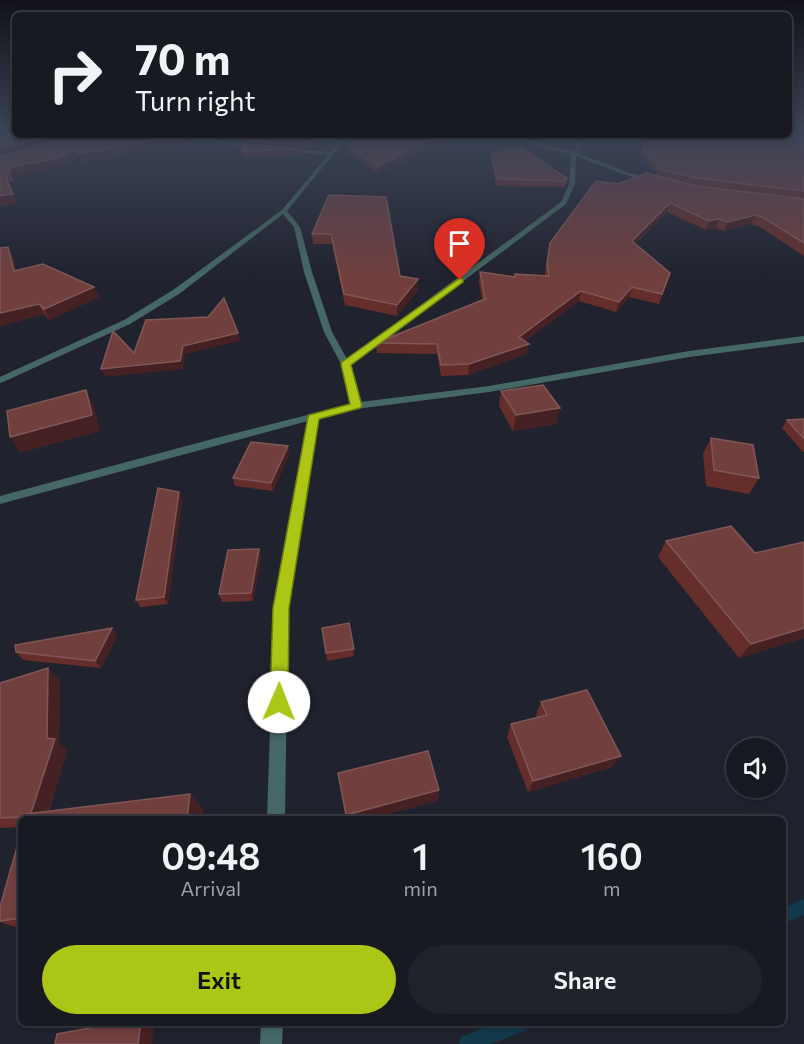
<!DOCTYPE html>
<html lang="en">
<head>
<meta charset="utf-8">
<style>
  body { margin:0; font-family:Commissioner,sans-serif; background:#21232a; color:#f1f3f6; height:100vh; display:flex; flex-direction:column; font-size:22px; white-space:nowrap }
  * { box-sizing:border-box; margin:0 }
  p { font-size:20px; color:#9fa1a5 }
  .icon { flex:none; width:33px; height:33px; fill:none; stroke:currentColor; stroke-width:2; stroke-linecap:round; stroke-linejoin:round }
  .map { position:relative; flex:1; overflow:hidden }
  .details { position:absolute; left:18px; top:816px; width:768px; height:210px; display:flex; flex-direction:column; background:#181a22; border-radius:9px; box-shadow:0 3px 9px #0003,0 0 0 2px #363840 }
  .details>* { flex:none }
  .hud { position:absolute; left:12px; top:12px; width:780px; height:126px; border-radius:9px; box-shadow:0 3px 9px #0003,0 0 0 2px #363840; background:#181a22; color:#f1f3f6; overflow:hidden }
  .controls { position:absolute; left:726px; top:738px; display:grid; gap:12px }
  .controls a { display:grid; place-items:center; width:60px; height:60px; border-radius:50%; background:#181a22; box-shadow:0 3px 9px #0003,0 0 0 2px #363840; font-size:30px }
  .pin { position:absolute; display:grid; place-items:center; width:51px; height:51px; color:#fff; margin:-62px -26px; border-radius:50% 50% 50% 0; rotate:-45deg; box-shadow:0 0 6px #0007 }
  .pin .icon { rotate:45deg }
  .me { position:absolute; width:66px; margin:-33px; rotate:1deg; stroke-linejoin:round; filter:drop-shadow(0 0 4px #0008) }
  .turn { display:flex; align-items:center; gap:21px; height:126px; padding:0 24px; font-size:27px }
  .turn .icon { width:78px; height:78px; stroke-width:2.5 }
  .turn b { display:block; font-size:42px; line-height:51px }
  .eta { display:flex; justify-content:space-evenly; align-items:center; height:102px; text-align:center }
  .eta b { font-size:36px; font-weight:600; line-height:42px }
  .action { display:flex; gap:12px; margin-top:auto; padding:12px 24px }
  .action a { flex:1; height:69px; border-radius:36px; background:#abc615; color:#111; font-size:24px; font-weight:600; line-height:69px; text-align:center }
  .action a+a { background:#21232a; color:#f1f3f6 }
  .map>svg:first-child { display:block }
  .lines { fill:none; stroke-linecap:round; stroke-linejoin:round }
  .stream { fill:#133a4c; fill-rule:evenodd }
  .minor { fill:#456864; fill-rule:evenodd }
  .wall { fill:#652e2b }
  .shaded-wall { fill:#452124 }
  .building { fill:#713f3e; stroke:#805757; stroke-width:1.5 }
  .route { fill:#abc615; stroke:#6f810e; stroke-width:1.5 }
</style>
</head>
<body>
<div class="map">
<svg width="804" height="1044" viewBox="0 0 804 1044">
  <rect width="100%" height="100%" fill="#20222e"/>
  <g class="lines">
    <g class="stream">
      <polygon points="804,899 804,915 783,924 783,908"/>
      <polygon points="496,1023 528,1023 526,1030 491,1044 459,1044 461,1037"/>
    </g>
    <g class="minor">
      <polygon points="202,135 208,135 224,142 262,146 259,148 223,145"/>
      <polygon points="344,135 349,135 287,211 300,227 312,272 332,332 347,359 561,202 569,184 571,154 544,148 512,135 518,135 547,146 573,151 576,148 575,135 579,135 582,148 577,153 627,172 658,181 655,183 623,174 576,156 575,184 566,204 351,365 360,402 489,386 689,351 804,336 804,342 689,357 489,392 356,409 319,418 288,608 285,819 267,819 274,608 308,421 0,504 0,496 216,438 351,404 341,364 324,332 304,272 294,227 283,214 179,294 130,324 3,382 0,383 0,377 124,320 173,290 282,210 328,155 288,151 286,148 330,152"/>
      <polygon points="261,1023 283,1023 282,1044 260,1044"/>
    </g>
  </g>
  <g class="wall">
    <polygon points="0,133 204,139 82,162 80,157 62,166 13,176 14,182 8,182 17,203 0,206"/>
    <polygon points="804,133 804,256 760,227 751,224 724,231 716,228 706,230 667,212 635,244 670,273 659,304 629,297 616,312 579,301 525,341 527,354 468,375 441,376 437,354 377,353 376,343 482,300 479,282 480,272 514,277 545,276 545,273 550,243 618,184 656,176 657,174 641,155 643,148 651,137 642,135 789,135"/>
    <polygon points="248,135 325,135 311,148 250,142"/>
    <polygon points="456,135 379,173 350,154 349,148"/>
    <polygon points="245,144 303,149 303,155 285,155 243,157 242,151"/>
    <polygon points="492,154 567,178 566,185 565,187 496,186 491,160"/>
    <polygon points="329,195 400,276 418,290 397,316 345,305 332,244 313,244 312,234"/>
    <polygon points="8,247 13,257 16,271 94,287 99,297 49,320 44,314 0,326"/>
    <polygon points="501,391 560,408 556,424 513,431 499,406"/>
    <polygon points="804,419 804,452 803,452 782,428 787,420"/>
    <polygon points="711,438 759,478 749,494 706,486 703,454"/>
    <polygon points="289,455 273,491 235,486 233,478"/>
    <polygon points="179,492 182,500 168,604 140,607 136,600"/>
    <polygon points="666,541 755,553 804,542 804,638 739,658 658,557"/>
    <polygon points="259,549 261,557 253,601 222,602 219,594"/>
    <polygon points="349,623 354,656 327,661 326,653"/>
    <polygon points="112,628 117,636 101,668 23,660 16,652"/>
    <polygon points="48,668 60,681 59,743 67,750 49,811 203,809 202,819 21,819 21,827 0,828 0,683"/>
    <polygon points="541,702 621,756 612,767 528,792 507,737 511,724 537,718 536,715"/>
    <polygon points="21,918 21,929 0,922 0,921"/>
  </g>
  <g class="shaded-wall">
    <polygon points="47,135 76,135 0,158 0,149"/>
    <polygon points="181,135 204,135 204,139 82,162 80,157 62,166 13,176 14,182 10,173 10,167 78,148"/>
    <polygon points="316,135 325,135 311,148 310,140"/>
    <polygon points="444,135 456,135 379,173 378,166"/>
    <polygon points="13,194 17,203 0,206 0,196"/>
    <polygon points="670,203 667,212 629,250 632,241"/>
    <polygon points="755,215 751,224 724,231 728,222"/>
    <polygon points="719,219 716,228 706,230 709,221"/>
    <polygon points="8,247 13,257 19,282 14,271"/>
    <polygon points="418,279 418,290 397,316 397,305"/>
    <polygon points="94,287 99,297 49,320 44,309"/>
    <polygon points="632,287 629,297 616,312 619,302"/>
    <polygon points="581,291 579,301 517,347 519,337"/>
    <polygon points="39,304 44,314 0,326 0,313"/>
    <polygon points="238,333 240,341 185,354 183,369 105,377 101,369 183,346"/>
    <polygon points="529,344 527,354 468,375 469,364"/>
    <polygon points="86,390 94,406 100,431 20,453 10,437"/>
    <polygon points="560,408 556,424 513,431 516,415"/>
    <polygon points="288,446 289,455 273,491 271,483"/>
    <polygon points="179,492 182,500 168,604 164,597"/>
    <polygon points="259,549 261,557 253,601 251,593"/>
    <polygon points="112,628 117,636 101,668 95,661"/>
    <polygon points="804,628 804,638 739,658 751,644"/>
    <polygon points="48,668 60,681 59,743 67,750 46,819 30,816 47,738"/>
    <polygon points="621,756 612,767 528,792 533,781"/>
    <polygon points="439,790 438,801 369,819 347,819 346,815"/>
    <polygon points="190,794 203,809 202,819 187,819"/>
    <polygon points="141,1023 154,1023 152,1044 138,1044"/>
  </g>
  <g class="building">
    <polygon points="0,133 15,133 15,135 47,135 0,149"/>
    <polygon points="789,133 804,133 804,191 696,178 658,169 660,168 643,148 653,135 789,135"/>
    <polygon points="71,135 181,135 79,154 78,148 59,158 10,167 10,173 4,173 13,194 0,196 0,157"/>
    <polygon points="256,135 316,135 310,140"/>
    <polygon points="355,135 444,135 378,166 349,148"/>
    <polygon points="245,144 303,149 284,149 242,151"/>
    <polygon points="519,147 567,178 566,181 497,179 492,154"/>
    <polygon points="646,173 696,186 804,199 804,243 764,218 755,215 728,222 719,219 709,221 670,203 632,241 670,273 662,294 632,287 619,302 581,291 519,337 529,344 469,364 441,365 437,344 376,343 485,299 480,272 515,277 515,274 549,276 547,264 550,243 596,181 618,184"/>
    <polygon points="329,195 386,197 400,276 418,279 397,305 344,294 331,234 312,234"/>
    <polygon points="8,247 14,271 43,264 94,287 44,309 39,304 0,313 0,248"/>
    <polygon points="224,298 238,333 183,346 180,361 101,369 113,331 134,353 146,320 208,317"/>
    <polygon points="543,385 560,408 516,415 501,391"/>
    <polygon points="86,390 92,415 10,437 7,411"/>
    <polygon points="804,419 804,439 787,420"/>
    <polygon points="711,438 753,445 759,478 714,470"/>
    <polygon points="251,442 288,446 271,483 233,478"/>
    <polygon points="158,488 179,492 164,597 136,600"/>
    <polygon points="731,526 755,553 804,542 804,628 751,644 666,541"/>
    <polygon points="259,549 251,593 219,594 228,550"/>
    <polygon points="349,623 354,649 326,653 322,628"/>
    <polygon points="112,628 95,661 16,652 15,645"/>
    <polygon points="48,668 47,738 55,739 31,813 26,814 26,817 0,818 0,683"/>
    <polygon points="587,690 621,756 533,781 511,724 547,715 541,702"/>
    <polygon points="428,751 439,790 346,815 338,773"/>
    <polygon points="190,794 187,819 25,819 26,814"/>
    <polygon points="21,833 21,918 0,921 0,907"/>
    <polygon points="117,1023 141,1023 138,1044 55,1044 57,1034"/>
  </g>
  <linearGradient id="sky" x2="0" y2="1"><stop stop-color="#121319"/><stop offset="0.48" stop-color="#3c4457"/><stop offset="1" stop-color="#3c4457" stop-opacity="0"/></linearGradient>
  <rect width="804" height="279" fill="url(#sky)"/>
  <polygon class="route" points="460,278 463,279 463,282 351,365 362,406 360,408 319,419 289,608 288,702 285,708 279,710 273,708 270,702 273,608 308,417 309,415 350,404 341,364 342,362"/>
</svg>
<div class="controls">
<a><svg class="icon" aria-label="sound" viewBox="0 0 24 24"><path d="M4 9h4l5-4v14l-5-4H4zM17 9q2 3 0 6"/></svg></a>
</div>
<div class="pin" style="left:460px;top:280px;background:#d93025"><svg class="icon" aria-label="arrive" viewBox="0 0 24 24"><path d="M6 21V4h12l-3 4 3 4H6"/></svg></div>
<svg class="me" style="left:279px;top:702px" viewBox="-20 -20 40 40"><circle r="19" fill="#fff"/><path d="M0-13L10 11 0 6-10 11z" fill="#abc615"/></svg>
<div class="hud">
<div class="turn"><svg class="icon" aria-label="right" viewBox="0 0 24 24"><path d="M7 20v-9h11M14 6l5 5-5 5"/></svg><div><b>70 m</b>Turn right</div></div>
</div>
<section class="details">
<div class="eta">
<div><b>09:48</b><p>Arrival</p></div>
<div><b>1</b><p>min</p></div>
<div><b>160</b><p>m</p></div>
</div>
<div class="action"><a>Exit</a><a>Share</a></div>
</section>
</div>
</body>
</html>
